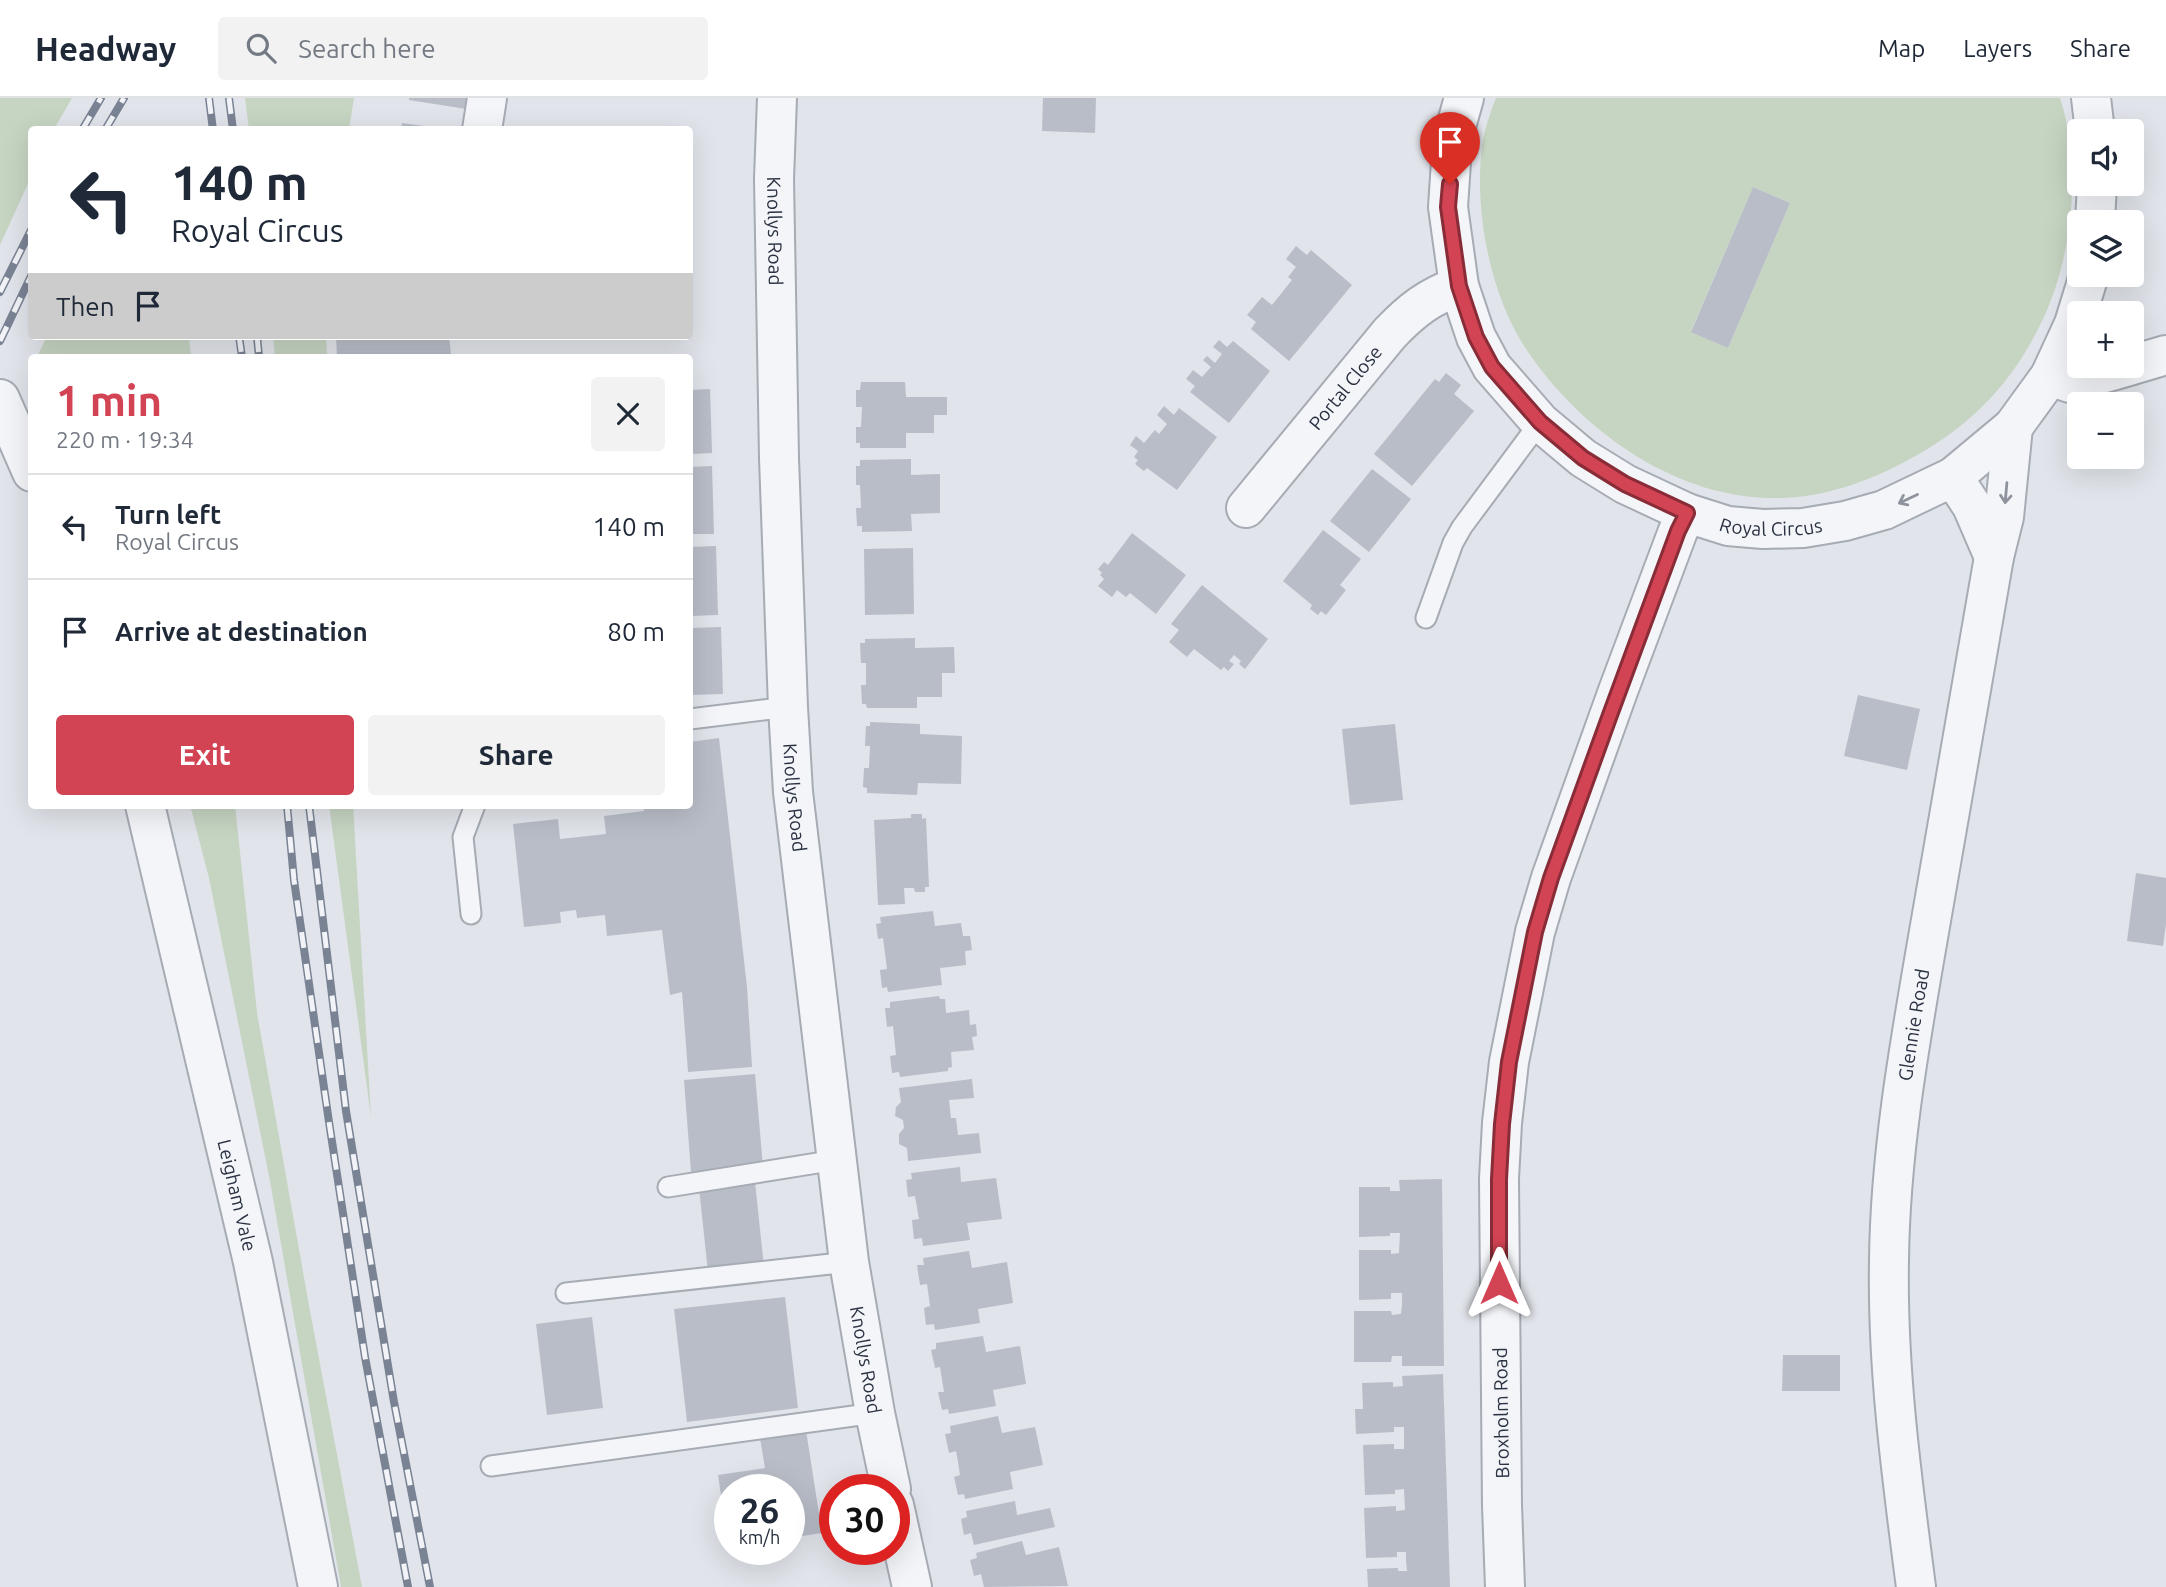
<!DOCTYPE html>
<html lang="en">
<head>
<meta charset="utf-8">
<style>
  body { margin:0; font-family:Ubuntu,sans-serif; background:#f2f2f3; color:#1f2937; height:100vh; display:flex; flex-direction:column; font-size:26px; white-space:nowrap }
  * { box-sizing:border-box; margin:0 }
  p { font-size:23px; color:#747a83 }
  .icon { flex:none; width:38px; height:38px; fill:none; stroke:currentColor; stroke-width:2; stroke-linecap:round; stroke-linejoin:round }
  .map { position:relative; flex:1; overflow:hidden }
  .details { position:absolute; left:28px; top:256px; width:665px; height:455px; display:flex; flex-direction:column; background:#fff; border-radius:7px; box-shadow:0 7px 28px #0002 }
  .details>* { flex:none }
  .top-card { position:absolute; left:28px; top:28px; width:665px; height:214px; border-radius:7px; box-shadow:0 7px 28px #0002; background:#fff; color:#1f2937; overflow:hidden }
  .controls { position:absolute; left:2067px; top:21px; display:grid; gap:14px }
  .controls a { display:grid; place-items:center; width:77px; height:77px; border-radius:7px; background:#fff; box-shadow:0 7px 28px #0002; font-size:35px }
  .speed { position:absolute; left:714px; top:1376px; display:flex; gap:14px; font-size:35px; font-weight:700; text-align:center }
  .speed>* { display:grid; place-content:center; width:91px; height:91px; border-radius:50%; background:#fff; box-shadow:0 7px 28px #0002; line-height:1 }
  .speed small { font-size:18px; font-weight:400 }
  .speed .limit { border:10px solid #d22; background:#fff; color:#111 }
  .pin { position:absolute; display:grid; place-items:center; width:60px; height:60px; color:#fff; margin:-72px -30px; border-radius:50% 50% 50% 0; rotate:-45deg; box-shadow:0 0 7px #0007 }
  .pin .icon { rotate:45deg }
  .me { position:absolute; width:77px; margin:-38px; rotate:0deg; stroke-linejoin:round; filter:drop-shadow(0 0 5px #0008) }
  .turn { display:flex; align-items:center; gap:24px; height:147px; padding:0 28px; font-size:32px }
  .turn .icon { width:91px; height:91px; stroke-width:2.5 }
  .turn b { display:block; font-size:49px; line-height:60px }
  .then { display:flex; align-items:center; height:66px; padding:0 28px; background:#0003; gap:14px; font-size:26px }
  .round { display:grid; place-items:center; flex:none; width:74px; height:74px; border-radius:7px; background:#f2f2f3 }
  .summary { display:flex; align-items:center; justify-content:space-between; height:119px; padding:0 28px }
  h1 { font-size:42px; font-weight:600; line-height:52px; color:#d24354 }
  .primary-button { display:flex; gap:14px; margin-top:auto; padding:14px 28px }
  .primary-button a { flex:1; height:80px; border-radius:7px; background:#d24354; color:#fff; font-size:28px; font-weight:600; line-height:80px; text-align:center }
  .primary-button a+a { background:#f2f2f3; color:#1f2937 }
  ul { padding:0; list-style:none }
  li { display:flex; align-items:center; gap:21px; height:105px; padding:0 28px; border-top:2px solid #e0e1e3 }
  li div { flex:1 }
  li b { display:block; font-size:26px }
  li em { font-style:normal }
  header { display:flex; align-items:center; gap:42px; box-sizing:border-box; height:98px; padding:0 35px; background:#fff; border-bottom:2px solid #e0e1e3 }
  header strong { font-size:33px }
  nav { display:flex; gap:38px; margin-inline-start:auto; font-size:24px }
  .search { width:490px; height:63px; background:#f2f2f3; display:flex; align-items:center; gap:18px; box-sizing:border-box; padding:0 24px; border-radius:7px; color:#747a83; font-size:26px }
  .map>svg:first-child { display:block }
  .green { fill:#c6d4c2; fill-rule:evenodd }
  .building { fill:#b8bdc7 }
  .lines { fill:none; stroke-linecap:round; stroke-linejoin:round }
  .service-casing { stroke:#a6abb4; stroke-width:23 }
  .minor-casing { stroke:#a6abb4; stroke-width:42 }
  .tertiary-casing { stroke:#a6abb4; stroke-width:42 }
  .service { stroke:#f4f5f8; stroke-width:19 }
  .minor { stroke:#f4f5f8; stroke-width:38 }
  .tertiary { stroke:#f4f5f8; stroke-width:38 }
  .rail-casing { stroke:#7a8394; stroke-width:8 }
  .rail { stroke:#f1f3f7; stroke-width:5; stroke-dasharray:16; stroke-linecap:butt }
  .oneway { stroke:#8e939d }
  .route-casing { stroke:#882c37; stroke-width:18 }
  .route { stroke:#d24354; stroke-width:12 }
  .labels { text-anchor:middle; stroke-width:5; stroke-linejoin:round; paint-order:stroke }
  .street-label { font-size:19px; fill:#293142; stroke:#f1f3f7 }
</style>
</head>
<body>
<header>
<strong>Headway</strong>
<div class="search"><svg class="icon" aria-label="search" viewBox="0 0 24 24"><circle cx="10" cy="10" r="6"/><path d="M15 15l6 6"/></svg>Search here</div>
<nav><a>Map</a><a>Layers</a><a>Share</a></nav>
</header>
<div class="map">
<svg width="2166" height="1489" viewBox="0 0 2166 1489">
  <rect width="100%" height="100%" fill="#e1e4ea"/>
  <g class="green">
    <polygon points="0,0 72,0 54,31 32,32 31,79 0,147"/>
    <polygon points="245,0 354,0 349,31 249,32"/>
    <path d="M1496 0H2060C2082 68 2073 157 2043 221 2013 285 1970 329 1908 362 1866 385 1817 402 1768 400 1670 397 1579 330 1526 251 1490 197 1474 112 1482 49 1484 33 1490 15 1496 0ZM1753 89 1790 105 1728 250 1691 233Z"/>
    <polygon points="47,238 189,238 191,259 37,259"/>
    <polygon points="273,238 326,238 327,259 275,259"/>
    <polygon points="190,707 235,707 257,915 310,1213 362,1489 341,1489 270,1083 209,780"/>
    <polygon points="329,707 353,707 371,1019"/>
  </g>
  <g class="building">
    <polygon points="409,0 468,0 466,11 409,2"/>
    <polygon points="1043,0 1096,0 1095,35 1042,33"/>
    <polygon points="402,25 439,30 439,32 401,32"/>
    <polygon points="1753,89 1790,105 1728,250 1691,234"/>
    <polygon points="1296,148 1307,157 1311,152 1352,187 1289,263 1251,231 1256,224 1247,217 1262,199 1272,207 1292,182 1288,179 1296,169 1286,161"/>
    <polygon points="336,238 449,238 451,257 337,259"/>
    <polygon points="1219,242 1227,249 1233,243 1270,273 1229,325 1190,294 1195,288 1186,281 1193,272 1202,279 1211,269 1203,262 1207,258 1215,265 1222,256 1213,249"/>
    <polygon points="1446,275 1461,287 1454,296 1474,313 1412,388 1374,356 1435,281 1439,284"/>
    <polygon points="861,284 905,284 906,299 947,299 947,317 934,317 934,335 906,335 906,350 860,350 860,345 856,345 856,329 861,329 862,309 856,309 856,292 860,292"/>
    <polygon points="710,291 712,355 690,356 690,292"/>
    <polygon points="1164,308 1174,317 1179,310 1217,339 1177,392 1147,370 1144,373 1135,366 1138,362 1134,359 1138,353 1130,347 1136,338 1144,345 1155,332 1159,336 1167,326 1157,317"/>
    <polygon points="911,361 911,377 940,376 940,415 911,416 912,433 862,434 862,428 857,428 856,410 861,410 860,387 856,387 856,368 860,368 860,362"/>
    <polygon points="712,368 714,436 690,436 690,369"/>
    <polygon points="1372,371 1411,401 1369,454 1330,423"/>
    <polygon points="1323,432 1361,461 1340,487 1346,492 1326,517 1321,513 1318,517 1310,511 1312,507 1283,483"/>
    <polygon points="1132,435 1186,477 1156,516 1130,495 1126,499 1117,492 1112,499 1098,488 1104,481 1100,477 1102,475 1098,471 1104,464 1108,467"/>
    <polygon points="716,448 718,517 690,518 690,449"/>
    <polygon points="913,450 914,516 865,517 864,451"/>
    <polygon points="1202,487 1268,541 1245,571 1239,566 1241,563 1234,557 1229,563 1234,566 1228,573 1224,569 1221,572 1194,551 1187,559 1169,544 1179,532 1171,526"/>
    <polygon points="721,529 723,596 690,597 690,530"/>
    <polygon points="915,540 915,550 954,549 955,575 942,575 942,599 917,599 917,610 867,610 866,606 862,606 861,587 866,587 866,565 861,565 860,545 865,545 865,541"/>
    <polygon points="1858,597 1920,611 1907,672 1844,658"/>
    <polygon points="870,624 920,626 920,636 962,638 961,686 918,685 917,697 867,695 867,690 863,689 864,670 869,670 870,648 865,648 866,628 870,628"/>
    <polygon points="1395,626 1403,702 1350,707 1342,631"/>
    <polygon points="719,640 747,889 752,969 688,974 682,894 670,897 662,832 607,838 605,817 577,820 576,812 560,814 561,825 524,829 513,726 558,721 560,741 606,736 604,718 644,713 643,707 690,707 690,644"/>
    <polygon points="911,716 922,716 922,721 926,720 929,789 925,789 925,794 915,794 914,790 904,790 905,806 878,807 874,722 911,720"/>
    <polygon points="2136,775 2166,780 2166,826 2163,848 2127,843"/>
    <polygon points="933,813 935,828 961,825 963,838 970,838 972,852 965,853 966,867 940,870 942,887 888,894 887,889 882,890 880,872 887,871 883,840 878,841 876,826 881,825 880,819"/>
    <polygon points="939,898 940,901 945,901 946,915 969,912 970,927 976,926 977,938 972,939 974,952 951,954 952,969 948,970 948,973 900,979 899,974 892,975 890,958 896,957 893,928 887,929 885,910 890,910 890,904"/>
    <polygon points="755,976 763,1069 691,1074 684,982"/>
    <polygon points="972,981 974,1000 949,1002 951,1020 956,1020 958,1037 979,1035 981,1055 908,1063 907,1050 899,1046 899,1036 904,1030 903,1022 895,1018 896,1009 901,1004 899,990"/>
    <polygon points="960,1069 961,1084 996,1080 1002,1121 967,1125 970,1142 923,1148 922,1140 914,1141 912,1122 919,1121 915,1098 908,1099 906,1082 912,1081 911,1075"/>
    <polygon points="1442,1081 1444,1268 1402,1268 1402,1258 1392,1258 1391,1264 1354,1264 1354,1213 1391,1213 1392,1217 1401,1216 1402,1206 1402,1195 1391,1195 1391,1201 1359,1202 1359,1152 1391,1152 1391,1156 1399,1155 1400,1135 1390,1135 1390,1138 1359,1139 1359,1089 1390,1089 1390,1093 1400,1093 1399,1082"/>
    <polygon points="755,1084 764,1169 708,1174 699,1090"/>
    <polygon points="969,1153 972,1170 1007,1164 1013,1205 978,1211 980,1225 935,1232 934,1226 926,1227 924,1210 930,1208 927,1186 920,1187 917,1167 924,1167 923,1160"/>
    <polygon points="785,1199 798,1310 687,1324 674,1211"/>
    <polygon points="592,1219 603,1310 547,1317 536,1226"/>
    <polygon points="983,1238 986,1254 1020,1248 1026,1286 993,1292 996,1308 949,1316 948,1311 942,1312 938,1294 944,1294 940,1269 935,1270 931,1252 936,1251 936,1245"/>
    <polygon points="1783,1257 1840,1257 1840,1293 1782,1293"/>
    <polygon points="1443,1276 1450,1489 1368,1489 1367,1471 1398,1470 1398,1473 1407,1473 1406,1463 1406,1454 1397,1454 1397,1459 1366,1460 1364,1410 1396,1408 1396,1413 1405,1412 1404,1391 1395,1392 1395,1396 1365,1397 1363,1347 1394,1346 1394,1351 1404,1351 1404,1329 1394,1329 1394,1334 1356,1336 1355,1311 1363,1311 1362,1285 1393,1284 1393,1289 1403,1288 1402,1278"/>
    <polygon points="998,1318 1002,1335 1035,1329 1043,1367 1010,1374 1013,1391 965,1401 964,1396 958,1397 954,1379 960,1377 958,1364 956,1353 949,1355 945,1336 951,1335 950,1328"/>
    <polygon points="805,1326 822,1435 789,1440 789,1391 730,1391 730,1423 725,1423 718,1377 765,1370 759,1334"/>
    <polygon points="1015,1403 1017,1417 1050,1410 1055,1429 974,1447 971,1435 964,1437 961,1421 967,1419 966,1413"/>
    <polygon points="1022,1443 1026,1457 1059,1449 1068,1488 984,1489 981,1476 974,1478 970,1462 977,1460 976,1455"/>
  </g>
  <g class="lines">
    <defs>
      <g id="service">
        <polyline points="1426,520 1453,445 1462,429 1540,324"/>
        <polyline points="690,621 788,609"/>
        <polyline points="471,816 463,739 475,707"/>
        <polyline points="668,1089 836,1062"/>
        <polyline points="566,1195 849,1164"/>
        <polyline points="491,1368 875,1315"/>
      </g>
      <g id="minor">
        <path id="s1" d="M777 0 774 81 779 360 788 609 793 694 849 1164 875 1315 891 1391"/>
        <path id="s2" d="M1464 0 1457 25 1451 64 1448 109 1459 188 1476 239 1492 269 1540 324 1583 360 1625 386 1687 415 1728 428 1763 431 1803 430 1845 423 1884 412 1953 379 2013 329 2050 278 2074 226 2089 177"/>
        <polyline points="2091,0 2095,33"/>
        <polyline points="482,32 487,0"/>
        <polyline points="2095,124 2097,86"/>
        <polyline points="2132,267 2166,257"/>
        <polyline points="2050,278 2070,285 2129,268"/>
        <polyline points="1953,379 1972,408 1994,459"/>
        <path id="s3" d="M1246 410 1390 235C1412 212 1429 199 1459 188"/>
        <polyline points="894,1407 912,1489"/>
        <polyline points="1505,1489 1502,1407 1499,1081 1502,1025 1509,964 1535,834 1551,780 1618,593 1678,433 1687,415"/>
        <path id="s4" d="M1916 1489C1902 1381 1887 1272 1889 1163 1890 1052 1911 938 1930 828 1952 705 1973 582 1994 459L2004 419 2013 329"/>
      </g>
      <g id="tertiary">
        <polyline points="0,301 32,374"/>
        <path id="s5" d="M145 707 253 1164 318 1489"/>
      </g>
    </defs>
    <use href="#service" class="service-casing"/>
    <use href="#minor" class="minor-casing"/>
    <use href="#tertiary" class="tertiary-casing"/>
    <use href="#service" class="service"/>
    <use href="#minor" class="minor"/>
    <use href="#tertiary" class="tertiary"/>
    <defs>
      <g id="rail">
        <polyline points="209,0 213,32"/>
        <polyline points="229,0 233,32"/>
        <polyline points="82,32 101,0"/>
        <polyline points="105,32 124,0"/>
        <polyline points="0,194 32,130"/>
        <polyline points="239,238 242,259"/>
        <polyline points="257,238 259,259"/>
        <polyline points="0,243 32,176"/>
        <polyline points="287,707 294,782 329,1024 365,1259 408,1489"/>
        <polyline points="309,707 346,1013 394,1304 430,1489"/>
      </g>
    </defs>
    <use href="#rail" class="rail-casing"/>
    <use href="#rail" class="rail"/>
  </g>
  <defs><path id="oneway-shaft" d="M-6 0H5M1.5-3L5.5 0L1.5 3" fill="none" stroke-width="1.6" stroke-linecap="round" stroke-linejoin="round" transform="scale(1.75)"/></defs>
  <g class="oneway">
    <use href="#oneway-shaft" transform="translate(2006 395) rotate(95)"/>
    <use href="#oneway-shaft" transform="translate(1908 401) rotate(155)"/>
  </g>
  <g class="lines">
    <defs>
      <polyline id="route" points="1450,86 1448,109 1459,188 1476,239 1492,269 1540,324 1583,360 1625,386 1687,415 1678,433 1610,617 1551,780 1535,834 1509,964 1502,1026 1499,1081 1499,1185"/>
    </defs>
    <use href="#route" class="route-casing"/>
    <use href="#route" class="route"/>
  </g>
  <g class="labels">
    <g class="street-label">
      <text dy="7" stroke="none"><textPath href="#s1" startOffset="133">Knollys Road</textPath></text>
      <text dy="7" stroke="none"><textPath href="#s3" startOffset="156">Portal Close</textPath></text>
      <text dy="7" stroke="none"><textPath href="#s2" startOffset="611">Royal Circus</textPath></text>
      <text dy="7" stroke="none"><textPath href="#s1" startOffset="700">Knollys Road</textPath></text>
      <text dy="7" stroke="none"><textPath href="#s4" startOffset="565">Glennie Road</textPath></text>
      <text dy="7" stroke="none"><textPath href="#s5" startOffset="401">Leigham Vale</textPath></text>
      <text dy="7" stroke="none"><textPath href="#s1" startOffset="1267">Knollys Road</textPath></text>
      <text transform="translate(1501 1315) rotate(-91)" y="7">Broxholm Road</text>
    </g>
  </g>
</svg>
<div class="controls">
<a><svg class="icon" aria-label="sound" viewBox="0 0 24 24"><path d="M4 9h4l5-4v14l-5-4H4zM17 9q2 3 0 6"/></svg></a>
<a><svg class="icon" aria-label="layers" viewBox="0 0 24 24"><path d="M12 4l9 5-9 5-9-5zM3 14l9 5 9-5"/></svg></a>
<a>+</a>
<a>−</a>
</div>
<div class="speed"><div>26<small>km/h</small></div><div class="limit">30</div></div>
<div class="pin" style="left:1450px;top:86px;background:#d93025"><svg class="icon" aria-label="arrive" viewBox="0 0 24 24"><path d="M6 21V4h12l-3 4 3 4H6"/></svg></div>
<svg class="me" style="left:1499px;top:1185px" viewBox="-20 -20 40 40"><path d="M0-17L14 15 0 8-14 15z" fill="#d24354" stroke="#fff" stroke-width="4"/></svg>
<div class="top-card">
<div class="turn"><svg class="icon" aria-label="left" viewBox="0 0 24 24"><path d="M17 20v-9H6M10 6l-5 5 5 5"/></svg><div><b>140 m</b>Royal Circus</div></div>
<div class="then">Then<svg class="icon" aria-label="arrive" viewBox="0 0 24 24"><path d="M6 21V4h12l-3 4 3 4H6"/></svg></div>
</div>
<section class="details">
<div class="summary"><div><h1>1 min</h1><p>220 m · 19:34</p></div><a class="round"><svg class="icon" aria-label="close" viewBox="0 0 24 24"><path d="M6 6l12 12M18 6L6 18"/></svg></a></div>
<ul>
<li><svg class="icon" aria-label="left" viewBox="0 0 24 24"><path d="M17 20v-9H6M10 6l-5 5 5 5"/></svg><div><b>Turn left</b><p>Royal Circus</p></div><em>140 m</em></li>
<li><svg class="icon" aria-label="arrive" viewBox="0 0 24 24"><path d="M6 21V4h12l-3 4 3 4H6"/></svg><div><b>Arrive at destination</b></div><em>80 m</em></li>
</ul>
<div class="primary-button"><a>Exit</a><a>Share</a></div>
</section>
</div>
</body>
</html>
